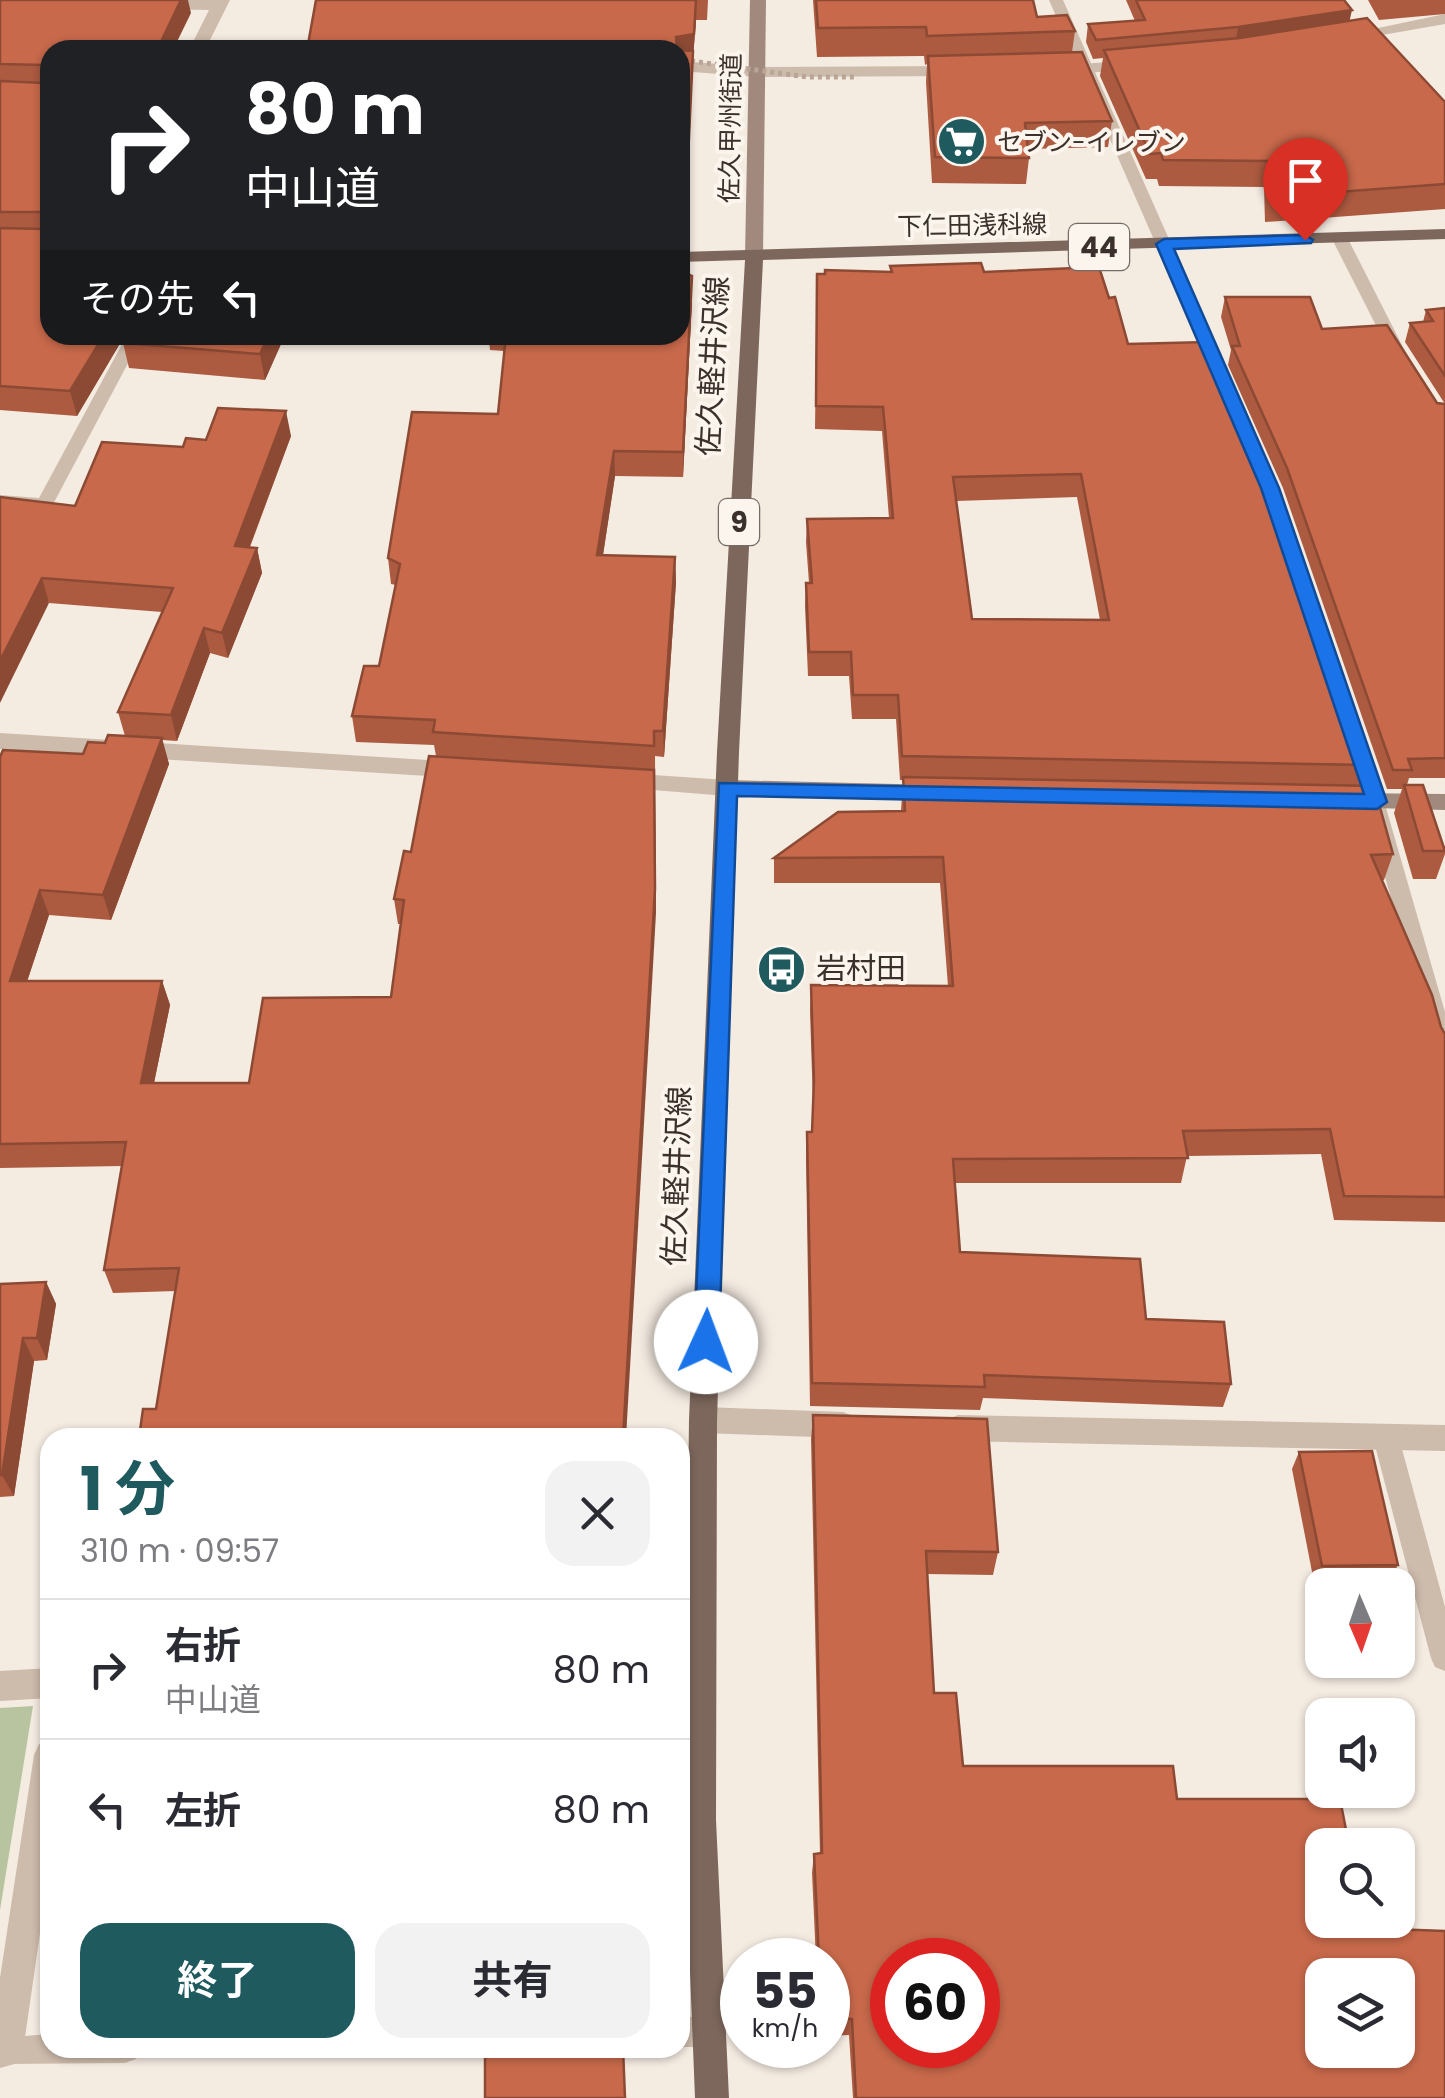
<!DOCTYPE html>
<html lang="ja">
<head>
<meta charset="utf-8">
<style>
  body { margin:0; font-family:Poppins,"Noto Sans JP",sans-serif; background:#f2f2f3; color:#2b2b33; height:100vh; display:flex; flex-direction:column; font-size:38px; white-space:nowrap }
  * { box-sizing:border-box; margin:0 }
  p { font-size:32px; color:#7c7c81 }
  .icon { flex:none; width:55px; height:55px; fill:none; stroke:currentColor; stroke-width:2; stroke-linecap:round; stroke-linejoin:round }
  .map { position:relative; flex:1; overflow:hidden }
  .panel { position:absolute; left:40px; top:1428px; width:650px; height:630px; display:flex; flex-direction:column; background:#fff; border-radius:30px; box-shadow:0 2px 8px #0004 }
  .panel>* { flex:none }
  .banner { position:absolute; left:40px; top:40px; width:650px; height:305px; border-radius:30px; box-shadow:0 2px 8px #0004; background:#202124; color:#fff; overflow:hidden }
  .needle { width:65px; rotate:178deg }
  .buttons { position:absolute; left:1305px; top:1568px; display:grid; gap:20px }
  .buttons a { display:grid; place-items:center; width:110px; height:110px; border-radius:20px; background:#fff; box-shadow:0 2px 8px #0004; font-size:50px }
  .speed { position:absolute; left:720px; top:1938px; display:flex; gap:20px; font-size:50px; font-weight:700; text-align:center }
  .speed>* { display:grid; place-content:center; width:130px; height:130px; border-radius:50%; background:#fff; box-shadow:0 2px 8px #0004; line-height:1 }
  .speed small { font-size:25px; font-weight:400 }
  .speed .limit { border:15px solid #d22; background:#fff; color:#111 }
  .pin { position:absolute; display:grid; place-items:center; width:85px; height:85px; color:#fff; margin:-102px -42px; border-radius:50% 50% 50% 0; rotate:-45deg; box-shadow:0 0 10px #0007 }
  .pin .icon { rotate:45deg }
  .me { position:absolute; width:110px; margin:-55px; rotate:2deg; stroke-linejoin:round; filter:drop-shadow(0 0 8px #0008) }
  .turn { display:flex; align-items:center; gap:35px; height:210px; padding:0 40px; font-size:45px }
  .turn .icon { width:130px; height:130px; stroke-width:2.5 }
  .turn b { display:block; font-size:70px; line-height:85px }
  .then { display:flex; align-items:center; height:95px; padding:0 40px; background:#0003; gap:20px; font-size:38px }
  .round { display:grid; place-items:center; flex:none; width:105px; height:105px; border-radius:30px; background:#f2f2f3 }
  .summary { display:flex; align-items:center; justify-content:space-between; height:170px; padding:0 40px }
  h1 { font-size:60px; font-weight:700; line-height:75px; color:#1f5a5e }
  .primary-button { display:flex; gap:20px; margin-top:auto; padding:20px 40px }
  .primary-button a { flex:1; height:115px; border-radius:30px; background:#1f5a5e; color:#fff; font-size:40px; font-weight:700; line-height:115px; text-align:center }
  .primary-button a+a { background:#f2f2f3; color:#2b2b33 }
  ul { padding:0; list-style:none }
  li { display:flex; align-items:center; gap:30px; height:140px; padding:0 40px; border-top:2px solid #e1e1e2 }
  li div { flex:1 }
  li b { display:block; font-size:38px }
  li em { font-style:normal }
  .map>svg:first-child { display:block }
  .green { fill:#b8c4a0 }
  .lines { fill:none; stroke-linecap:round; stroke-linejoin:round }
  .lane { fill:#cdbbac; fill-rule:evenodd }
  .street { fill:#cdbbac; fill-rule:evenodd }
  .secondary { fill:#a18a7d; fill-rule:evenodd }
  .primary { fill:#7d675c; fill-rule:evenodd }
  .path-bridge { stroke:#b9a596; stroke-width:5; stroke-dasharray:4 4; stroke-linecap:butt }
  .wall { fill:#ac5a40; fill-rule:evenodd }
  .shaded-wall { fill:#8c4a34 }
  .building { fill:#c8694b; stroke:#8c4a34; stroke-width:2.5; fill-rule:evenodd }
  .route { fill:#1a73e8; stroke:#114b97; stroke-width:2.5 }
  .labels { text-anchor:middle; stroke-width:8; stroke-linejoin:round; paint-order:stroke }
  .far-street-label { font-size:25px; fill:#3b302b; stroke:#fbf5ee }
  .far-poi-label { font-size:25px; fill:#3b302b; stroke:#fbf5ee; text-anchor:start }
  .shield { fill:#fbf5ee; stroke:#756b66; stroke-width:2.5 }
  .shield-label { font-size:28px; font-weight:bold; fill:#3b302b }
  .street-label { font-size:30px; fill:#3b302b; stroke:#fbf5ee }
  .poi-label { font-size:30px; fill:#3b302b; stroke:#fbf5ee; text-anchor:start }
</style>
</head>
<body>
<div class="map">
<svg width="1445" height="2098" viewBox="0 0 1445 2098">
  <rect width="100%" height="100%" fill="#f4ebe1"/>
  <polygon class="green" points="33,1706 0,1910 0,1708"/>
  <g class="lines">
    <g class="lane">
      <polygon points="1049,0 1063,0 1227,370 1225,374 1219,375 1211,370"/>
      <polygon points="1334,236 1348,239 1405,351 1403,355 1397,356 1389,351 1332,239"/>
      <polygon points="127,335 143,335 51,508 0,507 0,495 39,498"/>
      <polygon points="1357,735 1367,742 1445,1012 1445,1060 1437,1057 1434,1051 1347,742"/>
      <polygon points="1386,1427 1395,1430 1399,1438 1445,1607 1445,1671 1435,1667 1431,1658 1373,1438 1377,1430"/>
      <polygon points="680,2017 710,2017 721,2021 725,2032 721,2043 710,2047 680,2047"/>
      <polygon points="50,2034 50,2048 140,2048 136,2059 125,2063 0,2064 0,2038"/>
    </g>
    <g class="street">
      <polygon points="230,0 205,50 189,50 209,10 156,9 148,4 154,0"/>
      <polygon points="1445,14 1445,24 1348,41 1340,36"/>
      <polygon points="1135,60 1143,65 1141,68 1055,76 1047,71 1055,66"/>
      <polygon points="680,61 757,67 960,66 968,71 960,76 757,77 680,71"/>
      <polygon points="0,733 459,762 470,770 459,778 0,749"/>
      <polygon points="624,773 727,780 738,788 727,796 616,787 613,781"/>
      <polygon points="703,1407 843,1412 853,1416 857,1425 853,1434 843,1438 703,1433 693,1429 689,1420 693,1411"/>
      <polygon points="958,1415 1445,1425 1445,1451 958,1441 948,1437 944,1428 948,1419"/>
      <polygon points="50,1668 50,1698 0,1701 0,1671"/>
      <polygon points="50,1740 50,1864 23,2051 18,2063 0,2068 0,1978 34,1755 39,1744"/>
    </g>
    <g class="secondary">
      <polygon points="750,0 766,0 763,256 754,261 745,256"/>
      <polygon points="727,780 937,785 948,793 937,801 727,796 716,788"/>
      <polygon points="1347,793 1445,794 1445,810 1339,807 1336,801"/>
    </g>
    <polygon class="primary" points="1445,229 1445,239 763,260 739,752 717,1420 716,1820 729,2098 695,2098 684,1820 689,1420 717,752 745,260 680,262 680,252"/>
    <polyline class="path-bridge" points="691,61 807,77 858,77"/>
  </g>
  <g class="wall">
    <polygon points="0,0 191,13 50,50 50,335 125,335 77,416 0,410"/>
    <polygon points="316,0 708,0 707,20 696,20 693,58 684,272 692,300 683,477 615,476 603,555 675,557 676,582 664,757 655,756 656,913 156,1409 176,1291 113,1293 104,1270 122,1166 0,1168 0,757 83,754 105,743 125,736 118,712 162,612 49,603 0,497 75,506 183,447 206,440 291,436 250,547 257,548 262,573 228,658 210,653 177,741 162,740 169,764 111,920 49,915 27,981 162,981 170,1005 154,1083 249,1083 391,997 401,924 398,924 394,899 411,852 436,756 434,745 356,742 352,716 379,666 396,585 391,584 388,558 498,414 504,351 490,350 489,340 357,335 680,335 680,50"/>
    <polygon points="813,0 1033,0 1037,17 1075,31 1072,52 1112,121 1108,147 1028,149 1029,158 1026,184 932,183 926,82 927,64 925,65 924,56 817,57"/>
    <polygon points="1126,0 1344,0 1350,21 1445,102 1445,209 1265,222 1264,187 1159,186 1157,179 1146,179 1100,76 1103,58 1093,59 1086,42 1088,24 1135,21"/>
    <polygon points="1368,0 1445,0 1445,14 1379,20"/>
    <path d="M890 266 984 272 1109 298 1128 344 1366 765 1360 786 1393 854 1384 880H1382L1441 1027 1445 1034V1222L1334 1220 1321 1154 1187 1156 1181 1183H955L960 1252 1146 1319 1231 1384 1223 1407 983 1398 980 1410 810 1406 806 1157 807 1132H812L813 1105 810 1011 811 985 948 986 940 883H774V858L901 811 903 780H900L896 719H852L849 676H808L805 606 806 583H809L806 542 807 519 889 518 882 431 815 429 817 274 890 272ZM1077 497 1100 620 972 619 956 501Z"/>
    <polygon points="1225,297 1322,329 1437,403 1445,404 1445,778 1409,778 1407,785 1445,847 1445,854 1436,879 1413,879 1394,813 1402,789 1387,789 1283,488 1228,365 1231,350 1221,317"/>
    <polygon points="1445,308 1445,404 1405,342 1410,323 1423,322 1426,310"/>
    <polygon points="128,335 285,335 265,380 129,368 123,343"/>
    <polygon points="46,1282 56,1304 47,1360 34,1361 14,1496 0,1497 0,1284"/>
    <polygon points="813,1415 998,1552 993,1575 927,1574 934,1693 963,1766 1177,1799 1365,1928 1445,2098 853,2098 849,2035 828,2036 828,1960 816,1960 812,1873 814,1854 820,1854 811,1439"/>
    <polygon points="1299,1452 1398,1565 1389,1581 1314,1582 1292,1469"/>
  </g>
  <g class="shaded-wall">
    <polygon points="181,0 188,0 191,13 173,50 157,50"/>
    <polygon points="696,0 696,20 693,58 683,296 680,250 676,37"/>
    <polygon points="1352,10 1348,28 1235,46 1238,27"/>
    <polygon points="692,276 692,300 683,477 683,452"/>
    <polygon points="104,335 125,335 77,416 70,391"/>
    <polygon points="269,335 285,335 265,380 260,354"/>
    <polygon points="286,411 291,436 240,572 235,546"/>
    <polygon points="614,451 615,476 599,581 597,555"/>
    <polygon points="257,548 262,573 228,658 222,633"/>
    <polygon points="675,557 676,582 664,757 663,731"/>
    <polygon points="42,578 49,603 0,703 0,661"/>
    <polygon points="204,628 210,653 177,741 171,715"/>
    <polygon points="162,738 169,764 111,920 103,895"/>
    <polygon points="655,795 656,913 626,1438 623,1438"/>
    <polygon points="40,890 49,915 19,1006 10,981"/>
    <polygon points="162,981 170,1005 149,1107 141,1083"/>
    <polygon points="46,1282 56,1304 47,1360 37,1338"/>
    <polygon points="23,1338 34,1361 14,1496 2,1475"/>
  </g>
  <g class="building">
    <polygon points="0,0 181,0 157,50 50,50 50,335 104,335 70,391 0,386 0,228 43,229 47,225 44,212 0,212 0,81 44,83 48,79 44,65 0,64"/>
    <polygon points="316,0 696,0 694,34 676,37 677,50 693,51 685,223 680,226 680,50 307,50"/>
    <polygon points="816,0 1033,0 1037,17 1067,15 1075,31 927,36 926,27 818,28"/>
    <polygon points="1136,0 1344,0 1352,10 1238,27 1096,40 1088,24 1145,20"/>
    <polygon points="1367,18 1445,102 1445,184 1270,197 1269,161 1163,160 1161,153 1150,154 1104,50 1240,38"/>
    <polygon points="1082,52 1112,121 1025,123 1029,158 935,157 928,56"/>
    <polygon points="680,240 684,241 682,271 692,276 683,452 614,451 597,555 675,557 663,731 654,731 654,746 433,732 435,720 352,716 364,666 379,666 400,564 388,558 412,412 498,414 506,335 680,335"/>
    <path d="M981 263 984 272 1099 267 1109 298 1115 297 1128 344 1208 342 1263 467 1366 765 902 756 898 695H853L851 652H809L806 583H812L807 519 893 518 883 407 816 406 817 274H825V270L892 272 890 266ZM1081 474 1109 620 972 619 953 477Z"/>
    <polygon points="1225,297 1310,297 1322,329 1387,325 1437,403 1445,404 1445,758 1408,759 1412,770 1393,770 1287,468 1232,346 1240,346"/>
    <polygon points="1445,308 1445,376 1410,323 1433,321 1426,310"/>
    <polygon points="128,335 269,335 260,354 123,343"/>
    <polygon points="218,408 286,411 235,546 257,548 222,633 204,628 171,715 118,712 173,588 42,578 0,661 0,497 75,506 102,442 183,447 186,438 206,440"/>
    <polygon points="108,735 162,738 103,895 40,890 10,981 162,981 141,1083 249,1083 263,998 391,997 404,900 394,899 404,851 411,852 429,756 654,770 655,889 623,1438 139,1438 143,1409 156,1409 179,1268 104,1270 126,1142 0,1144 0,757 3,750 83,754 88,742 105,743"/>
    <polygon points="903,777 1374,786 1393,854 1371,855 1432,995 1441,1027 1445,1034 1445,1197 1344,1196 1330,1129 1183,1131 1188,1158 953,1159 960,1252 1140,1259 1146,1319 1224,1322 1231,1384 984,1375 985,1387 812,1383 807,1132 812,1132 814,1080 811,985 953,986 943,857 774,858 838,812 905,811"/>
    <polygon points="1404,785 1423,785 1445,851 1423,851"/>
    <polygon points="46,1282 37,1338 23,1338 2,1475 0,1475 0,1284"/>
    <path d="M813 1415 987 1419 998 1552 926 1551 934 1693H956L963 1766H1173L1177 1799H1340L1349 1845H1322V1920H1363L1365 1928 1445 1931V2098H856L852 2019H828V1960H819L814 1854 822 1853ZM892 1960H978V2045H892ZM1322 1975H1398V2050H1322Z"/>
    <polygon points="1372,1451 1398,1565 1322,1566 1299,1452"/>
    <polygon points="485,2048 623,2048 625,2098 485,2098"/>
  </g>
  <polygon class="route" points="1305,235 1313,240 1311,243 1174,249 1279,488 1387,802 1377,809 737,796 719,1342 706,1353 697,1350 694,1342 719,783 1364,794 1261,488 1156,244 1164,239"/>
  <defs>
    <symbol id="supermarket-disc" viewBox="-11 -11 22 22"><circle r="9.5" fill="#1f5a5e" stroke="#fbf5ee"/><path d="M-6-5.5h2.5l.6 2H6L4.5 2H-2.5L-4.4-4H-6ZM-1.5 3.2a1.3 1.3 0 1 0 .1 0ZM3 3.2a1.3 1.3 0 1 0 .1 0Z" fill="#fff"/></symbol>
    <symbol id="bus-disc" viewBox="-11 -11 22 22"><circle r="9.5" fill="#1f5a5e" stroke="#fbf5ee"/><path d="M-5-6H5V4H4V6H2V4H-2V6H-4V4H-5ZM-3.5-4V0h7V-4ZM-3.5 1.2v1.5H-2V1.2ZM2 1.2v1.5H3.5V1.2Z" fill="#fff"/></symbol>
  </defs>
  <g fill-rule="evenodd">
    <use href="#supermarket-disc" x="934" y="114" width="55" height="55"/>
    <use href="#bus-disc" x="754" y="942" width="55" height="55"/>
  </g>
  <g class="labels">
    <g class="far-street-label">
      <text transform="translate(730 128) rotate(-89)" y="9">佐久甲州街道</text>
      <text transform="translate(972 225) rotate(-1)" y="9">下仁田浅科線</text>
    </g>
    <g class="far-poi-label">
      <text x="997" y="151">セブン-イレブン</text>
    </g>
    <g class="shield">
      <rect x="1069" y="224" width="60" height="46" rx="8"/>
      <rect x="719" y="499" width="40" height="46" rx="8"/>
    </g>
    <g class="shield-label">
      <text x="1099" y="257">44</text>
      <text x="739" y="532">9</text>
    </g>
    <g class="street-label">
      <text transform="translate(713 366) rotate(-87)" y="10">佐久軽井沢線</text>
      <text transform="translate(677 1176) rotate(-88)" y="10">佐久軽井沢線</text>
    </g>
    <g class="poi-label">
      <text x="816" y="979">岩村田</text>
    </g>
  </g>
</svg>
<div class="buttons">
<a><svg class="needle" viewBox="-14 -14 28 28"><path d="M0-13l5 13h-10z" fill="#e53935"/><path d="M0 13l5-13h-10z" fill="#7c7c81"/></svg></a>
<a><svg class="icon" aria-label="sound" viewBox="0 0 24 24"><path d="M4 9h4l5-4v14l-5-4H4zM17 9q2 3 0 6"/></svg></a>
<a><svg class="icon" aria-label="search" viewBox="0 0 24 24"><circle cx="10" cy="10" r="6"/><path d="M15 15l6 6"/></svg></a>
<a><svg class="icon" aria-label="layers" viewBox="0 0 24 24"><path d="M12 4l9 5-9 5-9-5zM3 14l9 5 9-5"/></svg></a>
</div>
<div class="speed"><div>55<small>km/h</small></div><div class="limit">60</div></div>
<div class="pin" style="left:1305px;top:240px;background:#d93025"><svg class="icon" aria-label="arrive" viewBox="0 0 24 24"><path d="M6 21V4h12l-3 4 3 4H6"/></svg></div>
<svg class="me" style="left:706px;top:1342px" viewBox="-20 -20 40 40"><circle r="19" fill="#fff"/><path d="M0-13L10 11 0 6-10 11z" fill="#1a73e8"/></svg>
<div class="banner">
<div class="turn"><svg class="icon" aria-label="right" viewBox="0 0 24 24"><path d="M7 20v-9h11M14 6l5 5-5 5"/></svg><div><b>80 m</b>中山道</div></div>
<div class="then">その先<svg class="icon" aria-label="left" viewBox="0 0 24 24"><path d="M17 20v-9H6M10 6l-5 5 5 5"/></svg></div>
</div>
<section class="panel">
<div class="summary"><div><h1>1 分</h1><p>310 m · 09:57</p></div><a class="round"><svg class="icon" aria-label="close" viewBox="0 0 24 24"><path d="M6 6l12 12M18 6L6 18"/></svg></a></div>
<ul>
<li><svg class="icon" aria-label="right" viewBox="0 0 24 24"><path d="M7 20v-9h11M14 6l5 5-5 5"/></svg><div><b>右折</b><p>中山道</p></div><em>80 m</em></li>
<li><svg class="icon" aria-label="left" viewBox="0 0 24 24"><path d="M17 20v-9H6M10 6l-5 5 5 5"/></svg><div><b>左折</b></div><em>80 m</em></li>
</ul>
<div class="primary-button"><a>終了</a><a>共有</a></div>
</section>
</div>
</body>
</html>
